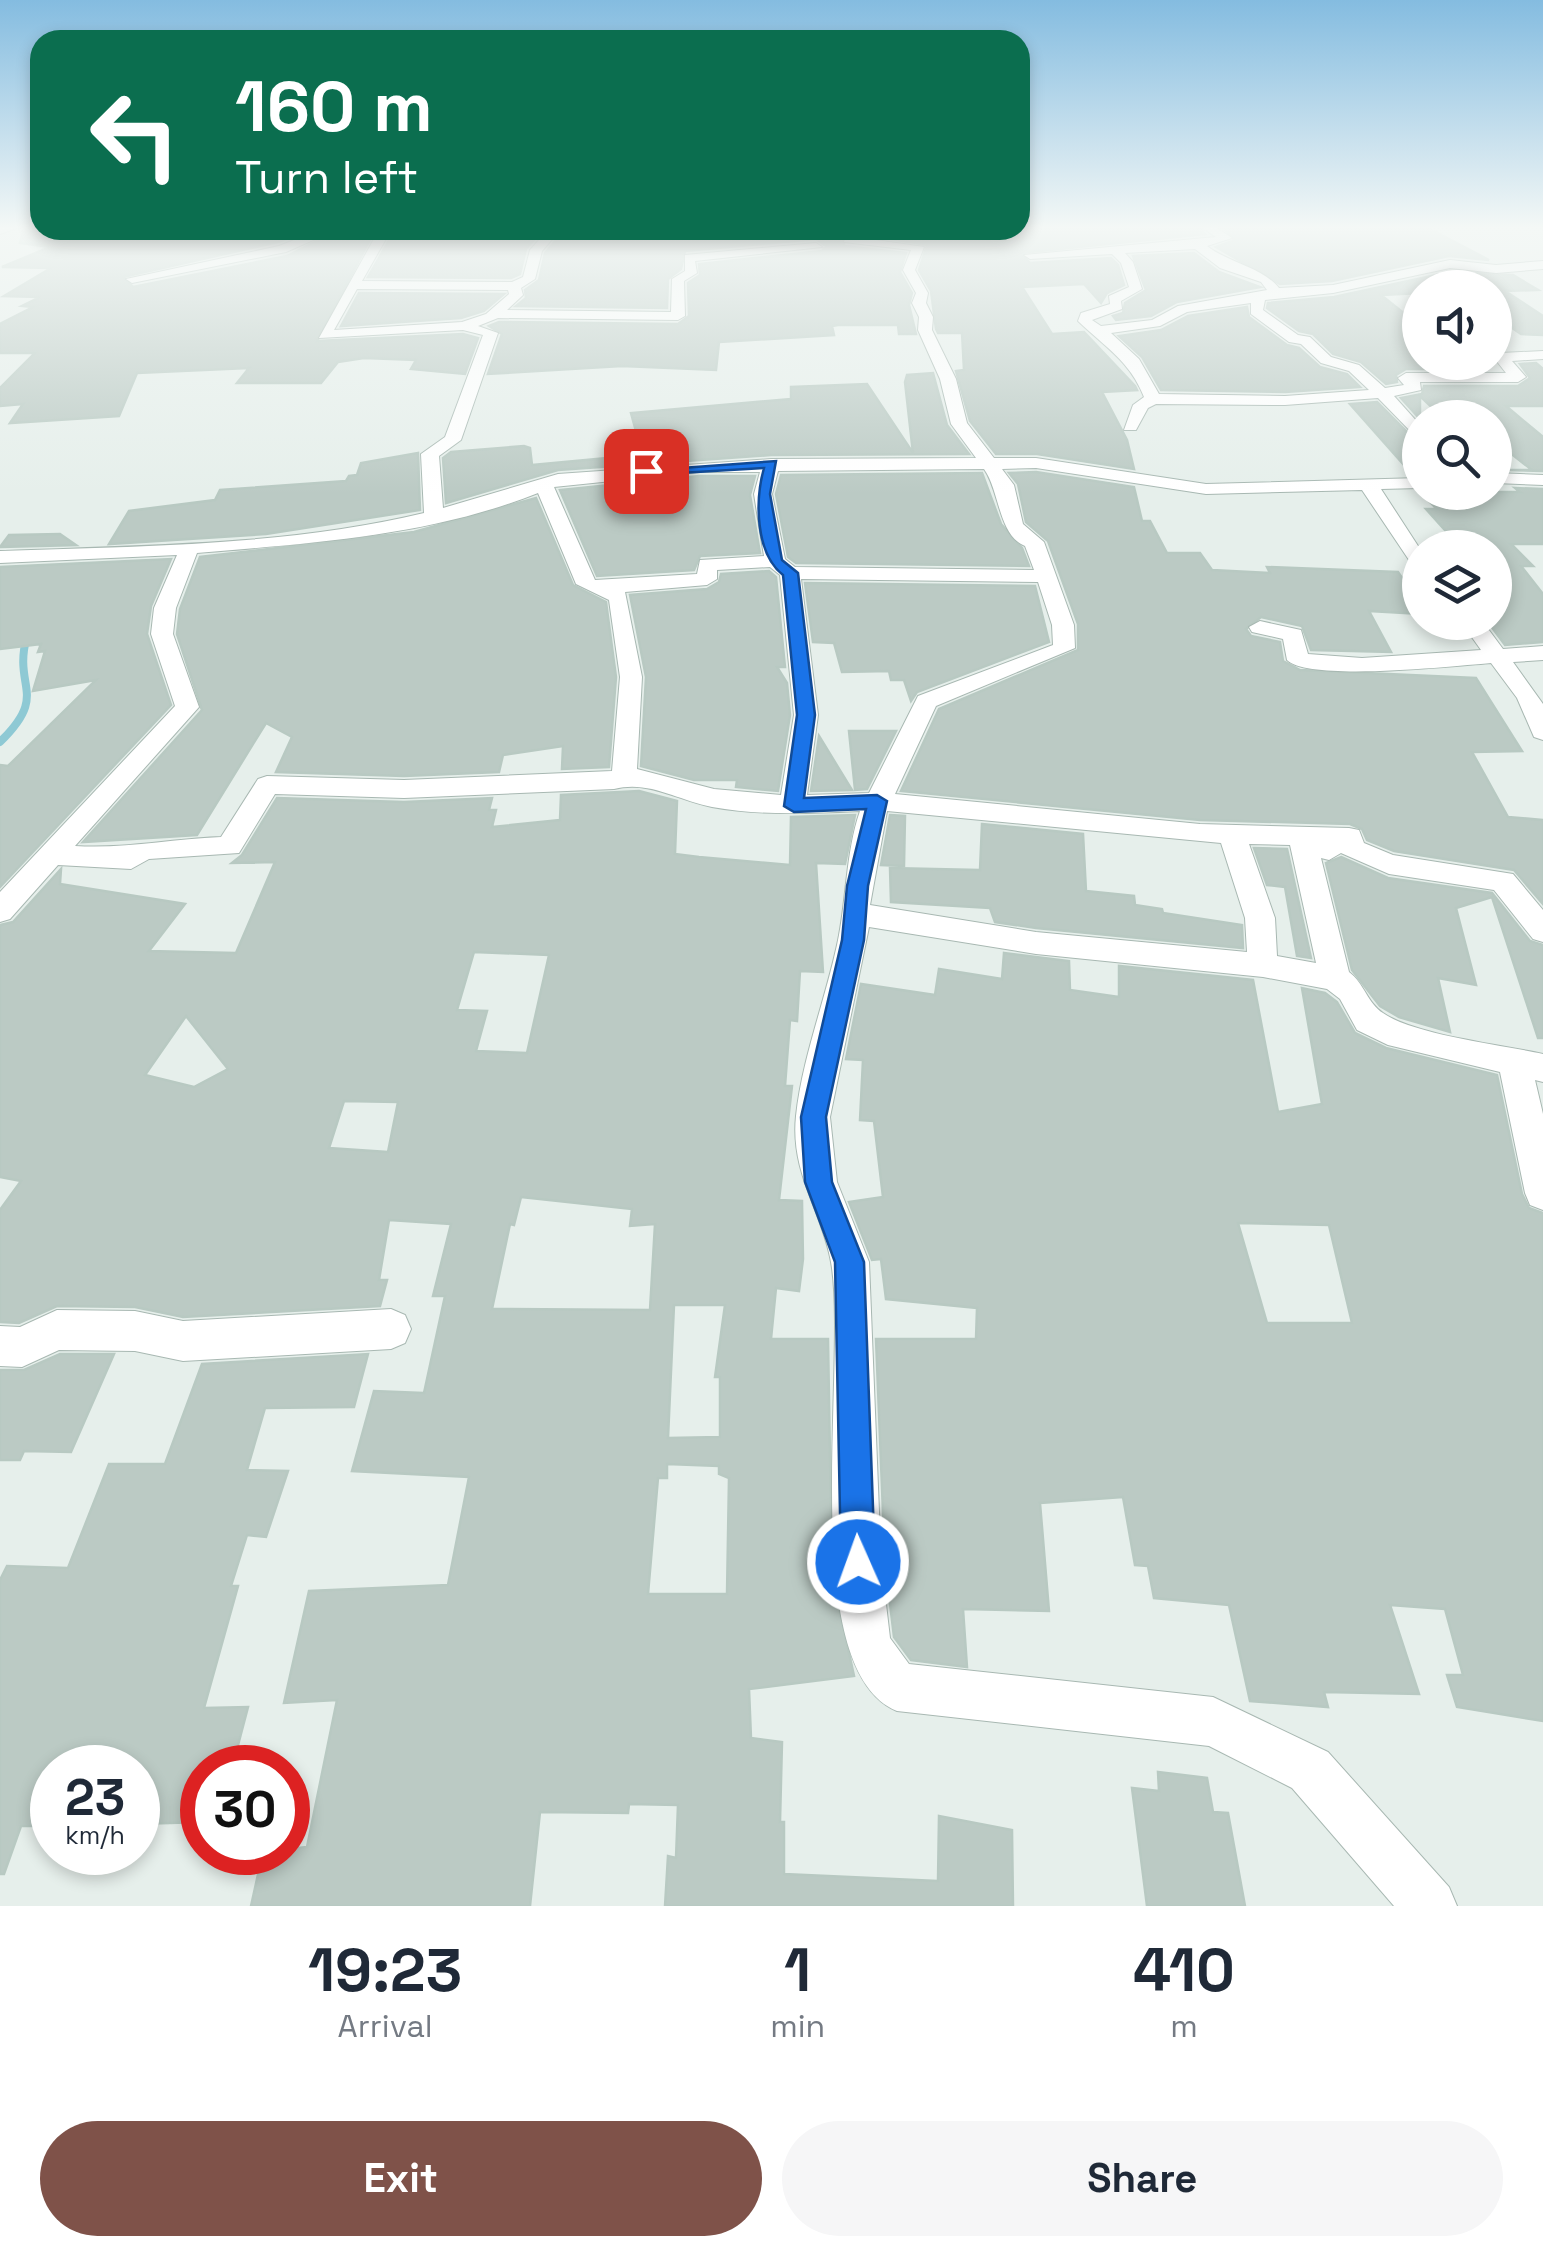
<!DOCTYPE html>
<html lang="en">
<head>
<meta charset="utf-8">
<style>
  body { margin:0; font-family:"Space Grotesk",sans-serif; background:#f6f6f7; color:#1f2937; height:100vh; display:flex; flex-direction:column; font-size:38px; white-space:nowrap }
  * { box-sizing:border-box; margin:0 }
  p { font-size:32px; color:#747a83 }
  .icon { flex:none; width:55px; height:55px; fill:none; stroke:currentColor; stroke-width:2; stroke-linecap:round; stroke-linejoin:round }
  .map { position:relative; height:1906px; overflow:hidden }
  .details { display:flex; flex-direction:column; background:#fff; flex:1 }
  .details>* { flex:none }
  .top-card { position:absolute; left:30px; top:30px; width:1000px; height:210px; border-radius:30px; box-shadow:0 5px 15px #0003; background:#0b6e4f; color:#fff; overflow:hidden }
  .controls { position:absolute; left:1402px; top:270px; display:grid; gap:20px }
  .controls a { display:grid; place-items:center; width:110px; height:110px; border-radius:50%; background:#fff; box-shadow:0 5px 15px #0003; font-size:50px }
  .speed { position:absolute; left:30px; top:1745px; display:flex; gap:20px; font-size:50px; font-weight:700; text-align:center }
  .speed>* { display:grid; place-content:center; width:130px; height:130px; border-radius:50%; background:#fff; box-shadow:0 5px 15px #0003; line-height:1 }
  .speed small { font-size:25px; font-weight:400 }
  .speed .limit { border:15px solid #d22; background:#fff; color:#111 }
  .pin { position:absolute; display:grid; place-items:center; width:85px; height:85px; color:#fff; margin:-42px; border-radius:20px; box-shadow:0 5px 15px #0006 }
  .me { position:absolute; width:110px; margin:-55px; rotate:358deg; stroke-linejoin:round; filter:drop-shadow(0 0 8px #0008) }
  .turn { display:flex; align-items:center; gap:35px; height:210px; padding:0 40px; font-size:45px }
  .turn .icon { width:130px; height:130px; stroke-width:2.5 }
  .turn b { display:block; font-size:70px; line-height:85px }
  .eta { display:flex; justify-content:space-evenly; align-items:center; height:170px; text-align:center }
  .eta b { font-size:60px; font-weight:600; line-height:70px }
  .cta { display:flex; gap:20px; margin-top:auto; padding:20px 40px }
  .cta a { flex:1; height:115px; border-radius:60px; background:#7f5249; color:#fff; font-size:40px; font-weight:600; line-height:115px; text-align:center }
  .cta a+a { background:#f6f6f7; color:#1f2937 }
  .map>svg:first-child { display:block }
  .lines { fill:none; stroke-linecap:round; stroke-linejoin:round }
  .stream { stroke:#8ec9d4; stroke-width:8 }
  .building { fill:#bbcac4; stroke:#b8c9c2; stroke-width:2.5; fill-rule:evenodd }
  .street-casing { stroke:#a8b8b2; stroke-width:2 }
  .street { fill:#fff; fill-rule:evenodd }
  .route { fill:#1a73e8; stroke:#114b97; stroke-width:2.5 }
</style>
</head>
<body>
<div class="map">
<svg width="1543" height="1906" viewBox="0 0 1543 1906">
  <rect width="100%" height="100%" fill="#e6efeb"/>
  <g class="lines">
    <path class="stream" d="M0 742C50 693 12 689 27 636"/>
  </g>
  <g class="building">
    <polygon points="24,227 310,230 278,242 123,277 133,287 287,256 339,230 375,230 317,341 463,334 478,338 465,374 411,369 416,360 364,358 338,362 321,383 237,383 249,368 137,373 119,416 10,423 23,404 0,406 0,388 35,353 0,353 0,324 33,307 22,306 40,297 4,296 51,268 2,267 50,247 20,243"/>
    <polygon points="1198,227 1205,234 1021,253 1030,263 1111,258 1118,265 1124,285 1107,293 1101,303 1084,284 1022,287 1052,334 1084,332 1135,386 1137,390 1102,392 1127,440 1134,469 1037,454 996,454 970,421 956,371 964,370 962,333 938,333 936,329 931,291 919,270 927,245 862,234 864,230"/>
    <polygon points="1222,227 1426,227 1489,260 1449,256 1332,281 1280,284 1216,247 1235,240"/>
    <polygon points="395,230 505,230 542,231 526,249 520,274 511,278 368,277"/>
    <polygon points="651,230 844,230 844,246 906,253 900,272 912,293 909,305 916,334 899,334 898,325 838,325 832,326 834,335 719,342 716,370 622,366 488,374 502,334 489,326 499,322 678,324 689,316 688,283 700,275 699,264 822,251 826,246 816,239 685,251 681,269 668,279 667,308 516,306 526,298 525,290 539,280 545,253 563,232"/>
    <polygon points="1194,253 1219,272 1260,287 1177,302 1151,316 1116,320 1113,316 1123,313 1125,303 1146,290 1133,256"/>
    <polygon points="1450,272 1513,275 1538,290 1505,291 1543,316 1543,335 1521,334 1495,316 1495,288 1420,288 1420,293 1381,295 1420,326 1420,362 1467,362 1476,369 1406,369 1396,375 1397,382 1386,384 1361,362 1333,354 1313,334 1299,331 1267,308 1268,303 1334,297"/>
    <polygon points="359,293 504,294 484,311 461,318 341,326"/>
    <polygon points="1247,307 1249,317 1287,345 1299,348 1320,367 1347,374 1360,387 1285,392 1161,390 1142,357 1119,336 1161,330 1188,316"/>
    <polygon points="1536,363 1543,369 1543,406 1506,406 1543,437 1543,471 1508,470 1532,470 1495,441 1495,418 1443,418 1420,396 1420,419 1401,398 1422,394 1424,386 1518,386 1530,378 1520,364"/>
    <polygon points="933,373 947,425 969,454 771,455 558,470 446,503 443,458 451,452 524,446 530,448 532,465 607,458 606,444 639,442 631,413 791,399 791,387 867,384 913,453 905,382 907,375"/>
    <polygon points="1377,402 1420,445 1420,474 1412,474 1350,404"/>
    <polygon points="418,453 420,510 266,534 109,544 129,511 215,500 220,490 346,481 349,476 357,475 361,463"/>
    <polygon points="1036,472 1134,487 1142,521 1150,521 1167,553 1200,553 1212,570 1270,573 1267,567 1398,572 1420,604 1420,614 1369,611 1391,652 1311,650 1302,626 1261,617 1246,629 1251,636 1280,642 1283,661 1300,670 1476,678 1522,751 1472,752 1508,817 1543,820 1543,904 1514,870 1394,851 1367,840 1362,829 1350,824 1200,820 901,791 939,709 1078,650 1078,624 1048,541 1026,522 1018,484 1009,473"/>
    <polygon points="982,473 1001,524 1022,548 1029,566 796,563 788,557 776,494 781,475"/>
    <polygon points="699,476 755,476 750,495 760,553 700,556 694,570 597,576 560,490"/>
    <polygon points="1515,488 1543,489 1543,544 1511,544 1533,566 1521,566 1543,594 1543,642 1505,645 1488,622 1495,622 1495,548 1461,548 1426,509 1437,509 1427,499 1433,499 1428,492 1520,492"/>
    <polygon points="536,498 573,585 606,602 616,677 609,767 562,769 563,746 503,755 499,772 404,776 276,772 292,737 266,723 197,835 83,842 202,710 177,634 180,609 200,557 414,532"/>
    <polygon points="60,534 76,545 0,547 9,535"/>
    <polygon points="171,559 151,606 147,634 171,705 0,887 0,765 8,766 96,680 33,691 45,651 38,652 41,644 0,649 0,567"/>
    <polygon points="769,571 776,577 785,667 777,667 787,683 790,715 778,791 736,787 737,780 694,780 641,766 646,677 630,595 707,589 719,582 721,574"/>
    <polygon points="805,583 1035,586 1049,642 917,692 911,701 904,680 891,680 889,671 842,672 834,643 813,642"/>
    <polygon points="849,731 896,731 867,789 855,790"/>
    <polygon points="819,736 852,790 811,791"/>
    <path d="M639 791 677 801 675 854 699 857 790 865 791 817 855 815 845 864 816 863 823 972 800 971 797 1021 790 1020 785 1086H792L779 1200 802 1201 803 1259 799 1291 776 1288 771 1339H828L832 1576 854 1676 749 1689 751 1738 782 1742 780 1822H784V1874L938 1881 939 1816 1012 1830 1013 1906H665L668 1856 676 1858 678 1805 629 1804 628 1813 540 1812 530 1906H251L263 1852 307 1847 337 1700 284 1703 309 1591 448 1585 469 1477 352 1471 374 1391 424 1393 445 1296H433L451 1224 389 1220 379 1280H387L380 1306 183 1317 135 1307 57 1306 19 1323 0 1322V1210L21 1181 0 1177V925L13 922 61 869 60 884 185 904 149 951 236 953 275 862 232 863 242 855 277 798 404 802 492 798 489 810H496L492 827 560 820 561 795ZM474 952 549 955 527 1053 476 1051 487 1011 457 1010ZM186 1016 228 1069 194 1087 145 1075ZM344 1101 398 1102 388 1152 329 1148ZM521 1197 632 1209 630 1226 655 1224 650 1310 492 1309 510 1224 514 1225ZM674 1305H725L715 1377H720V1437L668 1438ZM667 1464 719 1466V1474L729 1478 727 1594H648L658 1478H667Z"/>
    <polygon points="890,815 905,816 904,866 881,865"/>
    <polygon points="982,824 1083,834 1086,891 1134,896 1135,905 1162,909 1163,913 1242,925 1243,948 1036,928 995,922 990,908 891,902 890,868 980,870"/>
    <polygon points="1254,848 1287,849 1311,958 1297,956 1285,887 1267,885"/>
    <polygon points="1341,857 1388,878 1492,893 1530,941 1543,945 1543,1038 1538,1038 1492,897 1456,908 1476,985 1438,978 1450,1032 1399,1017 1380,1006 1352,970 1326,863"/>
    <path d="M1004 953 1069 961 1070 990 1119 997V966L1253 980 1278 1112 1322 1104 1302 988 1325 993 1337 1002 1355 1033 1386 1048 1497 1075 1522 1194 1529 1208 1543 1213V1721L1457 1707 1447 1675H1463L1445 1609 1390 1605 1419 1694 1324 1692 1328 1707 1250 1701 1229 1605 1154 1598 1148 1566 1135 1565 1123 1497 1040 1503 1049 1611 963 1609 967 1667 911 1660 894 1637 885 1562 876 1339H976L977 1308 886 1299 881 1259 872 1260 849 1202 883 1197 874 1121 860 1120 863 1060 846 1059 861 984 935 995 939 969 1002 979ZM1238 1223 1329 1225 1352 1323H1267Z"/>
    <polygon points="60,1354 114,1354 71,1452 24,1451 20,1460 0,1460 0,1370 24,1370"/>
    <polygon points="368,1354 354,1407 265,1408 247,1470 288,1471 266,1537 247,1535 231,1586 238,1586 204,1708 248,1707 232,1768 202,1768 202,1822 138,1824 138,1768 52,1768 52,1826 21,1826 4,1874 0,1874 0,1580 7,1566 68,1568 109,1464 165,1464 202,1364"/>
    <polygon points="1158,1772 1207,1778 1213,1812 1228,1813 1245,1906 1147,1906 1132,1788 1159,1791"/>
  </g>
  <g class="lines">
    <defs>
      <g id="street">
        <polygon points="0,227 20,227 0,234"/>
        <path d="M1201 227H1215L1232 238 1207 246C1229 263 1262 267 1279 288L1333 285 1450 260 1496 265 1543 261V269L1496 273 1450 268 1333 293 1265 300 1263 310 1298 335 1310 337 1331 357 1359 365 1385 388 1404 385 1398 378 1406 373H1506L1495 359 1501 353 1543 351V359L1512 361 1526 377 1518 382H1420L1421 390 1394 396 1420 425V441L1378 398 1285 405 1156 404 1148 408 1136 430H1124L1133 405 1144 397C1130 361 1105 347 1078 321L1081 313 1110 304 1109 296 1129 287 1121 263 1112 254 1030 259 1024 255 1216 237ZM1195 249 1220 268 1261 282 1267 290 1178 306 1152 320 1101 326 1092 320 1122 309 1121 301 1142 289 1133 262 1125 253ZM1251 303V314L1289 342 1301 344 1321 363 1349 371 1369 390 1285 396 1159 394 1139 359 1111 333 1160 326 1187 312Z"/>
        <polygon points="320,230 336,230 286,252 132,283 126,279 279,246"/>
        <path d="M379 230H391L362 281 512 282 523 277 530 250 548 230H560L542 251 535 279 521 288 523 295 507 310 671 312 672 279 685 271V255L816 243 822 247 695 261 697 273 684 281 685 316 678 320 498 318 478 326 498 333 461 440 439 456 443 508 558 474 771 459 976 458 951 424 940 379 918 330 919 317 912 303 916 293 903 270 911 250 844 242 848 230H860L855 237 924 247 915 270 928 293 926 303 933 317 932 330 956 379 967 423 994 458H1036L1206 484 1420 478V488L1381 489 1420 549V568L1413 566 1362 490 1206 494 1036 468 1002 469 1014 485 1023 524 1044 542 1074 625 1075 648 936 706 895 794 1200 824 1349 828 1359 830 1364 843 1393 855 1513 874 1543 910V942L1533 939 1494 890 1389 874 1341 853 1329 860 1321 858 1349 972C1364 983 1368 1004 1383 1013 1414 1035 1503 1045 1543 1054V1082L1535 1080 1543 1114V1210L1530 1205 1525 1193 1500 1072 1388 1045 1357 1030 1340 999 1327 989 1263 977 1036 954 869 927 830 1117 837 1182 869 1262 881 1562 890 1638 909 1664 1213 1697 1328 1752 1449 1887 1457 1906H1394L1292 1788 1209 1746 897 1711C794 1669 849 1360 831 1262 822 1211 790 1173 796 1116 802 1059 825 1001 837 945 847 901 845 854 860 811 811 813 760 816 712 807 677 800 649 780 614 789L404 798 275 794 239 853 149 859 131 869 58 865 10 919 0 922V892L175 706 151 634 154 608 177 555 0 563V551C140 546 287 546 424 513L421 454 445 437 483 335 463 330 319 338ZM357 289 508 290 509 294 486 314 462 322 334 330ZM984 469C1000 491 998 535 1025 546L1034 570 795 567 785 559 772 494 778 471ZM699 472H760L754 494 764 556 700 560 697 574 595 580 554 487ZM538 493 576 584 609 600 620 677 612 771 404 780 267 776 258 779 221 837C170 839 125 849 75 846L199 707 173 634 176 608 197 553C313 543 430 536 538 493ZM770 567 780 575 794 715 781 795 714 789 637 769 642 677 625 592 707 585 717 579V570ZM801 579 1038 582 1052 625 1053 645 918 696 869 793 807 795 818 715ZM887 811 1221 843 1245 918 1247 952 1036 932 870 905ZM1249 844 1290 845 1316 963 1277 956 1275 918Z"/>
        <polygon points="1495,473 1543,475 1543,485 1495,483"/>
        <path d="M1260 621 1301 630 1308 654 1362 658 1481 650 1461 622H1483L1503 649 1543 646V660L1513 662 1543 704V740L1534 737 1517 698 1491 663C1454 666 1309 682 1287 660L1283 639 1252 632 1249 627Z"/>
        <polygon points="391,1309 405,1315 411,1329 405,1343 391,1349 183,1361 135,1351 59,1350 22,1367 0,1366 0,1326 20,1327 57,1310 135,1311 183,1321"/>
      </g>
    </defs>
    <use href="#street" class="street-casing"/>
    <use href="#street" class="street"/>
  </g>
  <linearGradient id="sky" x2="0" y2="1"><stop stop-color="#84bce0"/><stop offset="0.46" stop-color="#f4f8f6"/><stop offset="1" stop-color="#f4f8f6" stop-opacity="0"/></linearGradient>
  <rect width="1543" height="494" fill="url(#sky)"/>
  <path class="route" d="M776 461 770 494 782 560 798 573 815 715 804 798 877 795 887 801 868 886 864 940 826 1117 832 1182 864 1262 875 1562 870 1574 858 1579 846 1574 841 1562 835 1262 805 1182 801 1117 842 940 847 886 866 809 794 812 784 806 797 715 783 575C755 553 755 500 764 468L646 475 640 471Z"/>
</svg>
<div class="controls">
<a><svg class="icon" aria-label="sound" viewBox="0 0 24 24"><path d="M4 9h4l5-4v14l-5-4H4zM17 9q2 3 0 6"/></svg></a>
<a><svg class="icon" aria-label="search" viewBox="0 0 24 24"><circle cx="10" cy="10" r="6"/><path d="M15 15l6 6"/></svg></a>
<a><svg class="icon" aria-label="layers" viewBox="0 0 24 24"><path d="M12 4l9 5-9 5-9-5zM3 14l9 5 9-5"/></svg></a>
</div>
<div class="speed"><div>23<small>km/h</small></div><div class="limit">30</div></div>
<div class="pin" style="left:646px;top:471px;background:#d93025"><svg class="icon" aria-label="arrive" viewBox="0 0 24 24"><path d="M6 21V4h12l-3 4 3 4H6"/></svg></div>
<svg class="me" style="left:858px;top:1562px" viewBox="-20 -20 40 40"><circle r="17" fill="#1a73e8" stroke="#fff" stroke-width="3"/><path d="M0-11L8 9 0 5-8 9z" fill="#fff"/></svg>
<div class="top-card">
<div class="turn"><svg class="icon" aria-label="left" viewBox="0 0 24 24"><path d="M17 20v-9H6M10 6l-5 5 5 5"/></svg><div><b>160 m</b>Turn left</div></div>
</div>
</div>
<section class="details">
<div class="eta">
<div><b>19:23</b><p>Arrival</p></div>
<div><b>1</b><p>min</p></div>
<div><b>410</b><p>m</p></div>
</div>
<div class="cta"><a>Exit</a><a>Share</a></div>
</section>
</body>
</html>
